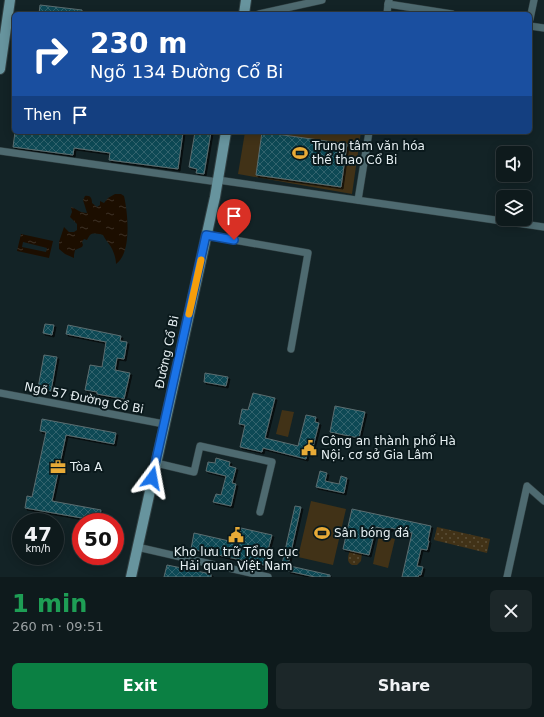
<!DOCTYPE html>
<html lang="en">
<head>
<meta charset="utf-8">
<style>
  body { margin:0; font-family:"DejaVu Sans",sans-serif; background:#1c2729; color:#f1f3f6; height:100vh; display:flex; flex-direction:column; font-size:15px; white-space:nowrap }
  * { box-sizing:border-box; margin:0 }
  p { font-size:13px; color:#9ba1a3 }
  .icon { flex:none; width:22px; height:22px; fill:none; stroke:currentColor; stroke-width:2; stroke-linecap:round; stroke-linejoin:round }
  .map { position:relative; height:577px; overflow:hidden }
  .panel { display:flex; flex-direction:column; background:#0e1a1c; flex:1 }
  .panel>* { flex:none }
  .banner { position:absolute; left:12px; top:12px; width:520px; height:122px; border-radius:6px; box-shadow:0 2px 10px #0003,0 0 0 1px #2e383b; background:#1a4fa0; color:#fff; overflow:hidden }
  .controls { position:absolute; left:496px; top:146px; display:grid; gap:8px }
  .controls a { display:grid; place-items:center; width:36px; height:36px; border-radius:6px; background:#0e1a1c; box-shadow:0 2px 10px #0003,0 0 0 1px #2e383b; font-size:20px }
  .speed { position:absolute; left:12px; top:513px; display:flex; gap:8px; font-size:20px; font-weight:700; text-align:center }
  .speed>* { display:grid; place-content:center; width:52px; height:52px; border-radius:50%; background:#0e1a1c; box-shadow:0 2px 10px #0003,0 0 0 1px #2e383b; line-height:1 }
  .speed small { font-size:10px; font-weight:400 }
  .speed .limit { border:6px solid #d22; background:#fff; color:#111 }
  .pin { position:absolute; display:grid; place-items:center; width:34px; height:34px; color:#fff; margin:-41px -17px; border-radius:50% 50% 50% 0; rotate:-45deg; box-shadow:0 0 4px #0007 }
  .pin .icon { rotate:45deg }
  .me { position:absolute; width:44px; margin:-22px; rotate:13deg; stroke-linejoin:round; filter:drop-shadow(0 0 3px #0008) }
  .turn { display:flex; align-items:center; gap:14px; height:84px; padding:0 12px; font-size:18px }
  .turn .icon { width:52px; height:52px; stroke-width:2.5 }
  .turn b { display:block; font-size:28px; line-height:34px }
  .then { display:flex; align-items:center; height:38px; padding:0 12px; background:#0003; gap:8px; font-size:15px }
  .round { display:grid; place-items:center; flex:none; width:42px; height:42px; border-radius:6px; background:#1c2729 }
  .overview { display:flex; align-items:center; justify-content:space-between; height:68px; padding:0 12px }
  h1 { font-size:24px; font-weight:800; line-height:30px; color:#1e9e55 }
  .cta { display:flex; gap:8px; margin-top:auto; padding:8px 12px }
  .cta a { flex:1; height:46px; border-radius:6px; background:#0b8043; color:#fff; font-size:16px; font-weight:800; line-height:46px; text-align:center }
  .cta a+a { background:#1c2729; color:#f1f3f6 }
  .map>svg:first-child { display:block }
  .green { fill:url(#green-dots) }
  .pitch { fill:#413217 }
  .water { fill:url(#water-ripples); fill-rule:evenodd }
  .building { fill:url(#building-cross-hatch); stroke:#5b6d70; filter:url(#shadow) }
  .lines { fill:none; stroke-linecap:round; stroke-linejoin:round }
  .street-casing { stroke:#314043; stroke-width:8 }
  .secondary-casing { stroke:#314043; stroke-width:12 }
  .street { stroke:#4e6a70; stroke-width:7 }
  .secondary { stroke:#67949e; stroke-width:10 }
  .route-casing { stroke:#114b97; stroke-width:10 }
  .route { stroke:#1a73e8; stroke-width:7 }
  .slow { stroke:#f59e0b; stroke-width:7 }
  .labels { text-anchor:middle; stroke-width:4; stroke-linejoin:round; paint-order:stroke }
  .poi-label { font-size:12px; fill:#e7f0f3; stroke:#0a191c; text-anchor:start }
  .street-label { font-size:12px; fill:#e7f0f3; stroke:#0a191c }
</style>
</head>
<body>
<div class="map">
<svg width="544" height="577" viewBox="0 0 544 577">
  <defs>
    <pattern id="green-dots" width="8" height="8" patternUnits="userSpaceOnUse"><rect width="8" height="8" fill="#413217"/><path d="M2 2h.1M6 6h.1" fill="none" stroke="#5c5039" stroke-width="1.8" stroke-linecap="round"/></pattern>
    <pattern id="water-ripples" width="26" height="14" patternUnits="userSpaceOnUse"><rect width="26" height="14" fill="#1c0e00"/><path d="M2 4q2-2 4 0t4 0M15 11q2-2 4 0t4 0" fill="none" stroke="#3d3126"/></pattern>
    <pattern id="building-cross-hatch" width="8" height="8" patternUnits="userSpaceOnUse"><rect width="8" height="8" fill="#0d4954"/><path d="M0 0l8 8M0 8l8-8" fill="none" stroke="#30646d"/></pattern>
    <filter id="shadow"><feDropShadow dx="2" dy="2" stdDeviation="0" flood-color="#0009"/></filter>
  </defs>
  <rect width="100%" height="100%" fill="#132326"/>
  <g class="green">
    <polygon points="437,527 490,539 487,553 434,540"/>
    <path d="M350 550 362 553 361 561 357 565H352C346 562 348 556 350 550Z"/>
  </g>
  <g class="pitch">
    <polygon points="245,132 361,132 352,194 238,174"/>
    <polygon points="282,410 294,412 288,437 276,434"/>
    <polygon points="311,501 346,509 333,565 298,557"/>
    <polygon points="379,535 395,539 388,568 373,564"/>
  </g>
  <g class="water">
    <path d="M115 194H121L124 196C128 213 132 253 116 264 116 258 113 249 109 244 107 241 105 239 103 235 100 234 93 232 90 235 89 236 88 238 87 240L84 239 82 242 83 245 82 247 75 250 74 255V258L65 254 59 249V242L64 227 69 232H74L77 230V224L70 217 72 212 71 207C77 209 80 213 87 213L83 200 85 196C91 195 92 199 92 203L97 207 100 205V201L104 203 108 198Z"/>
    <path d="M21 234 53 241 49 258 17 251ZM23 242 47 248 46 252 22 247Z"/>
  </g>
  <g class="building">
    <polygon points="40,5 82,10 82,14 39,14"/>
    <polygon points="15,132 183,132 178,169 109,160 110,153 74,148 73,155 13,147"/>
    <polygon points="195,132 211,132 204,174 196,173 197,169 189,167"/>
    <polygon points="262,132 347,144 341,187 256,175"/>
    <polygon points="45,324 54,325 52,335 43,333"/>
    <polygon points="68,325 121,336 120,341 127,342 124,359 117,358 115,370 130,373 124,399 97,394 97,392 85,390 90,365 102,367 106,342 66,334"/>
    <polygon points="44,355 57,357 51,391 38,388"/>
    <polygon points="205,373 228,377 226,386 204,382"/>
    <polygon points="253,393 275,398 265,438 298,446 306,415 316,417 315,422 319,423 311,455 307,454 306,459 263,448 262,452 240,447 245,425 239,424 242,409 248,410"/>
    <polygon points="335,406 365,412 359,438 330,432"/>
    <polygon points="42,419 116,433 114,444 66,435 52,501 101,510 99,521 25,508 27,496 32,497 46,432 40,431"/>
    <polygon points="216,458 230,462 229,466 236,468 232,483 236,484 231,506 213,502 216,494 221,495 226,476 206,471 208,462 215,463"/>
    <polygon points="320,471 327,473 325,481 339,484 341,476 347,478 344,493 316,487"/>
    <polygon points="295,506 301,507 288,565 282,564"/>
    <polygon points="352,509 431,526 428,540 429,541 427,550 421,549 417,566 423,567 421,575 419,575 418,577 402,577 412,533 391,528 390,530 376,527 369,555 343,549"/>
    <polygon points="241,528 272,535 264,565 191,549 194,533 238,543"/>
    <polygon points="167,565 211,574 211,577 164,577"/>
    <polygon points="290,566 330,575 330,577 315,577 288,571"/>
  </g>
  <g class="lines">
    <defs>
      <g id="street">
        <polyline points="389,0 388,4 452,14"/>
        <polyline points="259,14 322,0"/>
        <polyline points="387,14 388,4"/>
        <polyline points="530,19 534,0"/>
        <polyline points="530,26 544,28"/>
        <polyline points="0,151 218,182"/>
        <polyline points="218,180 544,227"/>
        <polyline points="358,200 369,132"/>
        <polyline points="206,235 308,253 291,349"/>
        <polyline points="0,393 164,424"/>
        <polyline points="156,463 194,472 200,446 272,462 260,512"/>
        <polyline points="137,547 268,577"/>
        <polyline points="507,577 527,486 544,501"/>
      </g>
      <g id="secondary">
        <polyline points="244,14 246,0"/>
        <polyline points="0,69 10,0"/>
        <polyline points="131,577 215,197 226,132"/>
      </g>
    </defs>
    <use href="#street" class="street-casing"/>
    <use href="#secondary" class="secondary-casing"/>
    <use href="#street" class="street"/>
    <use href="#secondary" class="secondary"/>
  </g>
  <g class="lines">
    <defs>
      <polyline id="route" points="152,478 206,235 234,240"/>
    </defs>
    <use href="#route" class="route-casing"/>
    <use href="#route" class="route"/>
    <polyline class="slow" points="189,314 201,260"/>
  </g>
  <defs>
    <symbol id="stadium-bare" viewBox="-9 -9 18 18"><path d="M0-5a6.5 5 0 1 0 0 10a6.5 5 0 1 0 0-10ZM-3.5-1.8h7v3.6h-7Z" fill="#e8ab37" stroke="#0a191c" stroke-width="2.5" paint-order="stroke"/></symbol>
    <symbol id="civic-bare" viewBox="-9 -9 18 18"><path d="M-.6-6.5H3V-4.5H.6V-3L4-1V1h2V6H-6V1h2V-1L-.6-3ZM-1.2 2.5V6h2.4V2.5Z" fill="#e8ab37" stroke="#0a191c" stroke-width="2.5" paint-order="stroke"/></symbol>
    <symbol id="office-bare" viewBox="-9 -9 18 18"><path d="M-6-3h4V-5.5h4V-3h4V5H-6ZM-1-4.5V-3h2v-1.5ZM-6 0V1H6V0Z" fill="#e8ab37" stroke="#0a191c" stroke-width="2.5" paint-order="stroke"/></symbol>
  </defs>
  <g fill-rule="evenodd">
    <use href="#stadium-bare" x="289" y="142" width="22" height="22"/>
    <use href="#civic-bare" x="298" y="437" width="22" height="22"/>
    <use href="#office-bare" x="47" y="456" width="22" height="22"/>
    <use href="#stadium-bare" x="311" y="522" width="22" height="22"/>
    <use href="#civic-bare" x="225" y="524" width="22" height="22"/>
  </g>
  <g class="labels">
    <g class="poi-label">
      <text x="312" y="150">Trung tâm văn hóa<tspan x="312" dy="14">thể thao Cổ Bi</tspan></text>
      <text x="321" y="445">Công an thành phố Hà<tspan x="321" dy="14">Nội, cơ sở Gia Lâm</tspan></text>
      <text x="70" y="471">Tòa A</text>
      <text x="334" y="537">Sân bóng đá</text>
      <text x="236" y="556" text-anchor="middle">Kho lưu trữ Tổng cục<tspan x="236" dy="14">Hải quan Việt Nam</tspan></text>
    </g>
    <g class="street-label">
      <text transform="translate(167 352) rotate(-78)" y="4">Đường Cổ Bi</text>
      <text transform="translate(84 398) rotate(11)" y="4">Ngõ 57 Đường Cổ Bi</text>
    </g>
  </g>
</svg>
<div class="controls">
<a><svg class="icon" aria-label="sound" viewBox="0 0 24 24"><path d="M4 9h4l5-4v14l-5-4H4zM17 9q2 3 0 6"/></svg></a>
<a><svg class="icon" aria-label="layers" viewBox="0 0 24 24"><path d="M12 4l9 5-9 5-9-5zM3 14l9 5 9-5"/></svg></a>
</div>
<div class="speed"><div>47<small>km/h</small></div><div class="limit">50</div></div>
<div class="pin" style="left:234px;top:240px;background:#d93025"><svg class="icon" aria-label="arrive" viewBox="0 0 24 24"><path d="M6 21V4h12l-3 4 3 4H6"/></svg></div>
<svg class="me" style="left:152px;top:478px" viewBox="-20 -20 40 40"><path d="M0-17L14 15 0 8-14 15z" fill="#1a73e8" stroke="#fff" stroke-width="4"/></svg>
<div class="banner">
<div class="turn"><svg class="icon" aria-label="right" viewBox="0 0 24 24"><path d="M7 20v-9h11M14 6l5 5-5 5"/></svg><div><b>230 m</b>Ngõ 134 Đường Cổ Bi</div></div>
<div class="then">Then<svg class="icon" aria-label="arrive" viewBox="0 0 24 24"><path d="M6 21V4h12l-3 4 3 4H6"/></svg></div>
</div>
</div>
<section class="panel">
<div class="overview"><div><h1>1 min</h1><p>260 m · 09:51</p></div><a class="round"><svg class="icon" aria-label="close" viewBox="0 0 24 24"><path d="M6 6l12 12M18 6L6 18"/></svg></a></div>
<div class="cta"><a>Exit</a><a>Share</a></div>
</section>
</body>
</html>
